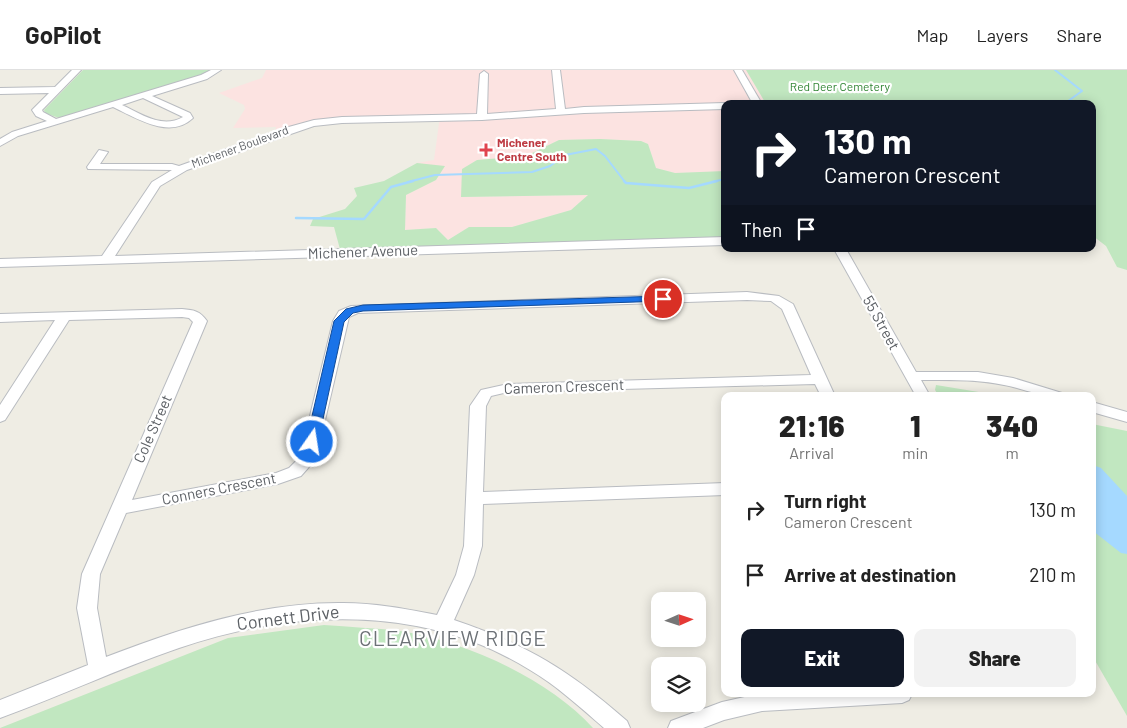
<!DOCTYPE html>
<html lang="en">
<head>
<meta charset="utf-8">
<style>
  body { margin:0; font-family:Barlow,sans-serif; background:#f2f2f2; color:#222; height:100vh; display:flex; flex-direction:column; font-size:19px; white-space:nowrap }
  * { box-sizing:border-box; margin:0 }
  p { font-size:16px; color:#767676 }
  .icon { flex:none; width:28px; height:28px; fill:none; stroke:currentColor; stroke-width:2; stroke-linecap:round; stroke-linejoin:round }
  .map { position:relative; flex:1; overflow:hidden }
  .side { position:absolute; left:721px; top:322px; width:375px; height:305px; display:flex; flex-direction:column; background:#fff; border-radius:10px; box-shadow:0 2px 12px #0003 }
  .side>* { flex:none }
  .top-card { position:absolute; left:721px; top:30px; width:375px; height:152px; border-radius:10px; box-shadow:0 2px 12px #0003; background:#111827; color:#fff; overflow:hidden }
  .needle { width:32px; rotate:87deg }
  .buttons { position:absolute; left:651px; top:522px; display:grid; gap:10px }
  .buttons a { display:grid; place-items:center; width:55px; height:55px; border-radius:10px; background:#fff; box-shadow:0 2px 12px #0003; font-size:25px }
  .pin { position:absolute; display:grid; place-items:center; width:42px; height:42px; color:#fff; margin:-21px; border:2px solid #fff; border-radius:50%; box-shadow:0 1px 5px #0007 }
  .me { position:absolute; width:55px; margin:-28px; rotate:13deg; stroke-linejoin:round; filter:drop-shadow(0 0 4px #0008) }
  .turn { display:flex; align-items:center; gap:18px; height:105px; padding:0 20px; font-size:22px }
  .turn .icon { width:65px; height:65px; stroke-width:2.5 }
  .turn b { display:block; font-size:35px; line-height:42px }
  .then { display:flex; align-items:center; height:48px; padding:0 20px; background:#0003; gap:10px; font-size:19px }
  .eta { display:flex; justify-content:space-evenly; align-items:center; height:85px; text-align:center }
  .eta b { font-size:30px; font-weight:800; line-height:35px }
  .cta { display:flex; gap:10px; margin-top:auto; padding:10px 20px }
  .cta a { flex:1; height:58px; border-radius:10px; background:#111827; color:#fff; font-size:20px; font-weight:800; line-height:58px; text-align:center }
  .cta a+a { background:#f2f2f2; color:#222 }
  ul { padding:0; list-style:none }
  li { display:flex; align-items:center; gap:15px; height:65px; padding:0 20px }
  li div { flex:1 }
  li b { display:block; font-size:19px }
  li em { font-style:normal }
  header { display:flex; align-items:center; gap:30px; box-sizing:border-box; height:70px; padding:0 25px; background:#fff; border-bottom:1px solid #e0e0e0 }
  header strong { font-size:24px }
  nav { display:flex; gap:28px; margin-inline-start:auto; font-size:18px }
  .map>svg:first-child { display:block }
  .medical { fill:#fce3e1 }
  .green { fill:#c1e7c0 }
  .water { fill:#a5d9ff }
  .lines { fill:none; stroke-linecap:round; stroke-linejoin:round }
  .stream-far1 { stroke:#a5d9ff; stroke-width:2 }
  .stream { stroke:#a5d9ff; stroke-width:2.5 }
  .minor-casing { stroke:#b9bcc1; stroke-width:2 }
  .minor { fill:#fff; fill-rule:evenodd }
  .route { fill:#1a73e8; stroke:#114b97 }
  .health-dot { fill:#e0444e; stroke:#fff; stroke-width:2 }
  .labels { text-anchor:middle; stroke-width:4.5; stroke-linejoin:round; paint-order:stroke }
  .far-park-label { font-size:12px; fill:#328635; stroke:#fff }
  .far-health-label { font-size:12px; font-weight:bold; fill:#be3a42; stroke:#fff; text-anchor:start }
  .far-street-label { font-size:12px; fill:#5c6065; stroke:#fff }
  .street-label { font-size:15px; fill:#5c6065; stroke:#fff }
  .near-street-label { font-size:18px; fill:#5c6065; stroke:#fff }
  .near-quarter-label { font-size:21px; letter-spacing:1px; fill:#6d7277; stroke:#fff }
</style>
</head>
<body>
<header>
<strong>GoPilot</strong>
<nav><a>Map</a><a>Layers</a><a>Share</a></nav>
</header>
<div class="map">
<svg width="1127" height="658" viewBox="0 0 1127 658">
  <rect width="100%" height="100%" fill="#efede4"/>
  <polygon class="medical" points="266,0 746,0 766,34 725,34 725,101 721,102 675,103 656,98 648,74 641,71 600,69 559,70 526,86 477,90 462,100 462,127 588,125 571,140 512,157 469,157 448,170 436,158 405,160 406,125 436,110 444,97 417,93 434,90 440,46 319,50 275,62 276,57 233,58 245,39 244,35 219,23 262,8"/>
  <g class="green">
    <polygon points="83,0 212,0 201,5 59,48 45,43 44,40"/>
    <polygon points="746,0 1127,0 1127,200 1117,197 1106,176 1093,166 1092,34 766,34"/>
    <polygon points="600,69 641,71 648,74 656,98 675,103 725,101 725,171 341,183 334,157 310,156 313,149 345,139 357,126 354,118 384,111 417,93 445,96 436,110 406,125 405,160 436,158 448,170 469,157 512,157 571,140 588,125 461,127 462,99 477,90 526,86 559,70"/>
    <polygon points="936,315 1003,326 939,326 935,320"/>
    <polygon points="1092,354 1127,361 1127,646 1093,587"/>
    <path d="M324 555C349 557 375 558 400 561 465 571 549 609 593 658H0L228 568Z"/>
  </g>
  <polygon class="water" points="1093,395 1101,398 1127,426 1127,484 1121,483 1093,461"/>
  <g class="lines">
    <g class="stream-far1">
      <polyline points="1055,0 1082,21 1064,34"/>
      <polyline points="408,112 435,105 532,102 550,96 565,85 596,79 605,86 625,112"/>
      <polyline points="712,112 725,109"/>
    </g>
    <g class="stream">
      <polyline points="624,111 626,113 689,118 717,111"/>
      <polyline points="296,148 364,149 391,117 413,111"/>
    </g>
    <defs>
      <g id="minor">
        <path d="M72 0H81L42 40 43 42 56 49 201 5 211 0H221L207 9 152 26 190 43 193 48C170 70 136 48 113 37L18 66 0 76V69L12 62 47 51 36 46 32 40 49 23 0 24V18L55 17ZM143 28 183 47C162 59 141 44 122 35Z"/>
        <polygon points="552,0 560,0 565,39 584,37 725,33 727,34 725,34 725,39 584,43 482,50 342,53 314,56 187,100 160,116 115,186 725,167 725,175 0,197 0,189 102,186 152,112 172,100 88,99 87,97 99,80 108,82 100,94 172,94 179,96 285,58 314,50 342,47 477,44 480,4 484,1 488,4 487,44 556,39"/>
        <polygon points="734,0 742,0 762,34 753,34"/>
        <path d="M834 179H846L916 302H978L1013 308 1062 323 1064 326C1041 328 1026 319 1004 315 976 309 949 310 921 310L930 326H916Z"/>
        <path d="M747 222 779 226 793 234 835 326H821L815 314 508 322 491 326 486 336 483 422 725 413V425L483 434 482 476 474 505 454 550C528 575 569 600 627 651L630 658H604C580 637 557 616 530 600 424 534 293 539 179 578 117 599 61 626 0 648V630L88 595 77 538 82 504 193 252 189 248 182 247 69 250 5 350 0 352V335L55 250 0 252V244L182 239C194 240 200 241 207 251L132 430 276 403 289 398 300 387 333 251 339 241 351 236ZM747 230 771 231 782 239 811 305 508 314 481 320 470 336 464 476 456 505 437 545C406 539 375 533 343 533 261 532 181 558 106 587L97 538 100 504 126 443 278 414 301 406 316 389 349 247 358 243Z"/>
        <polygon points="1092,332 1127,342 1127,352 1092,342"/>
        <polygon points="758,624 912,624 909,630 902,633 762,641 724,650 703,658 668,658 671,651 722,632"/>
      </g>
    </defs>
    <use href="#minor" class="minor-casing"/>
    <use href="#minor" class="minor"/>
  </g>
  <polygon class="route" points="663,226 668,229 666,231 363,241 353,243 344,252 318,372 312,376 306,372 334,251 346,239 363,235"/>
  <path class="health-dot" d="M483.5 72.5h5v5h5v5h-5v5h-5v-5h-5v-5h5z"/>
  <g class="labels">
    <g class="far-park-label">
      <text x="840" y="21">Red Deer Cemetery</text>
    </g>
    <g class="far-health-label">
      <text x="497" y="77">Michener<tspan x="497" dy="14">Centre South</tspan></text>
    </g>
    <g class="far-street-label">
      <text transform="translate(240 77) rotate(-20)" y="4">Michener Boulevard</text>
    </g>
    <g class="street-label">
      <text transform="translate(363 182) rotate(-2)" y="5">Michener Avenue</text>
      <text transform="translate(881 253) rotate(61)" y="5">55 Street</text>
      <text transform="translate(564 317) rotate(-2)" y="5">Cameron Crescent</text>
      <text transform="translate(153 359) rotate(-66)" y="5">Cole Street</text>
      <text transform="translate(219 419) rotate(-11)" y="5">Conners Crescent</text>
    </g>
    <g class="near-street-label">
      <text transform="translate(288 548) rotate(-7)" y="6">Cornett Drive</text>
    </g>
    <g class="near-quarter-label">
      <text x="453" y="576">CLEARVIEW RIDGE</text>
    </g>
  </g>
</svg>
<div class="buttons">
<a><svg class="needle" viewBox="-14 -14 28 28"><path d="M0-13l5 13h-10z" fill="#e53935"/><path d="M0 13l5-13h-10z" fill="#767676"/></svg></a>
<a><svg class="icon" aria-label="layers" viewBox="0 0 24 24"><path d="M12 4l9 5-9 5-9-5zM3 14l9 5 9-5"/></svg></a>
</div>
<div class="pin" style="left:663px;top:229px;background:#d93025"><svg class="icon" aria-label="arrive" viewBox="0 0 24 24"><path d="M6 21V4h12l-3 4 3 4H6"/></svg></div>
<svg class="me" style="left:312px;top:372px" viewBox="-20 -20 40 40"><circle r="17" fill="#1a73e8" stroke="#fff" stroke-width="3"/><path d="M0-11L8 9 0 5-8 9z" fill="#fff"/></svg>
<div class="top-card">
<div class="turn"><svg class="icon" aria-label="right" viewBox="0 0 24 24"><path d="M7 20v-9h11M14 6l5 5-5 5"/></svg><div><b>130 m</b>Cameron Crescent</div></div>
<div class="then">Then<svg class="icon" aria-label="arrive" viewBox="0 0 24 24"><path d="M6 21V4h12l-3 4 3 4H6"/></svg></div>
</div>
<section class="side">
<div class="eta">
<div><b>21:16</b><p>Arrival</p></div>
<div><b>1</b><p>min</p></div>
<div><b>340</b><p>m</p></div>
</div>
<ul>
<li><svg class="icon" aria-label="right" viewBox="0 0 24 24"><path d="M7 20v-9h11M14 6l5 5-5 5"/></svg><div><b>Turn right</b><p>Cameron Crescent</p></div><em>130 m</em></li>
<li><svg class="icon" aria-label="arrive" viewBox="0 0 24 24"><path d="M6 21V4h12l-3 4 3 4H6"/></svg><div><b>Arrive at destination</b></div><em>210 m</em></li>
</ul>
<div class="cta"><a>Exit</a><a>Share</a></div>
</section>
</div>
</body>
</html>
